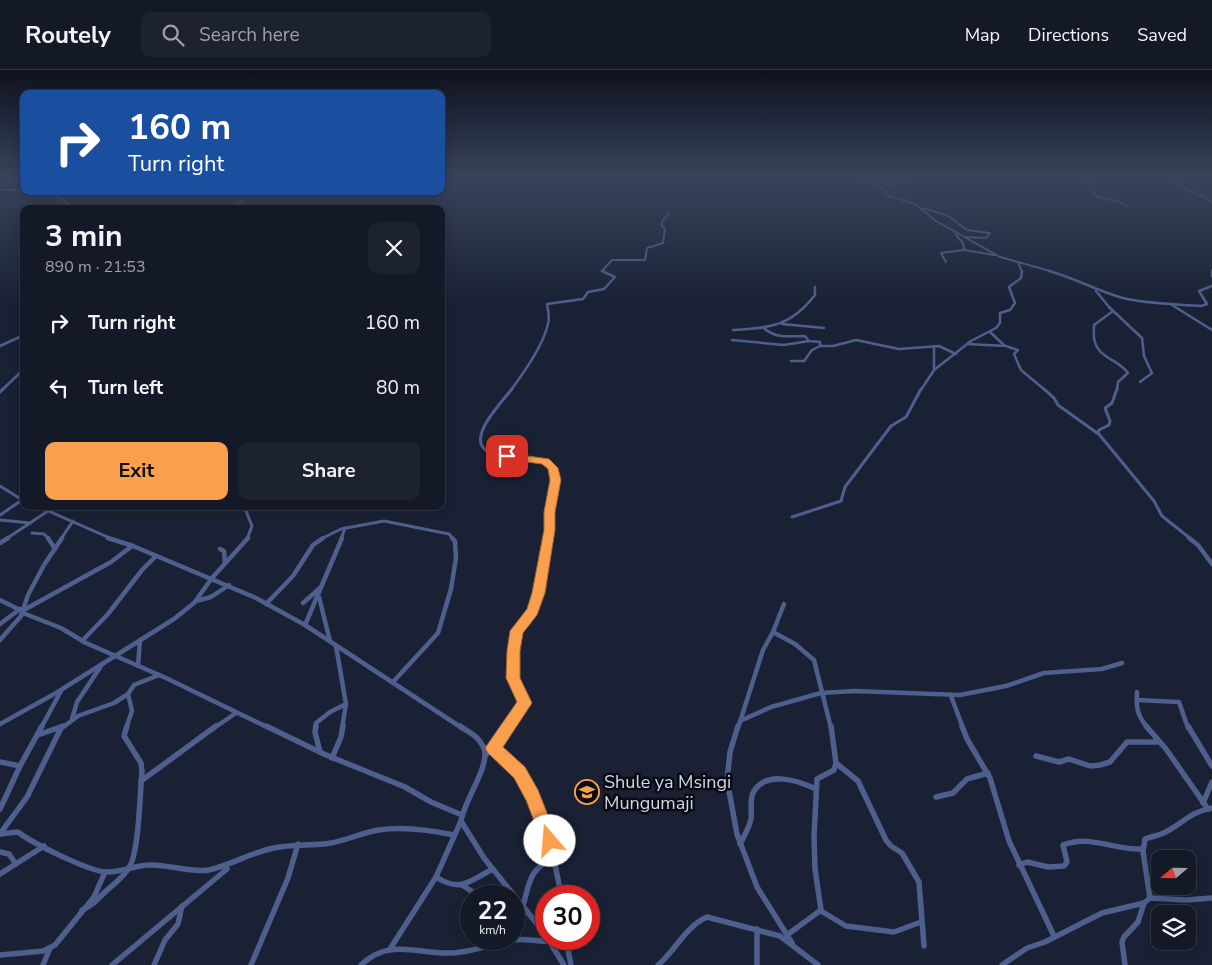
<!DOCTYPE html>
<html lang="en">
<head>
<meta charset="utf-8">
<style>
  body { margin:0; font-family:"Nunito Sans",sans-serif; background:#1d222f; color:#f1f3f6; height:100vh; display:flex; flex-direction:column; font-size:19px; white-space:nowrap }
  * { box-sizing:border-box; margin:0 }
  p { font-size:16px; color:#9da0a7 }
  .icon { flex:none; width:28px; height:28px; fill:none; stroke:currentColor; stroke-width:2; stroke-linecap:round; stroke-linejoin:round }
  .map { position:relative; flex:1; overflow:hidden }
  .sheet { position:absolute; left:20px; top:135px; width:425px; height:305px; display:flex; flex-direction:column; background:#141927; border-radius:10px; box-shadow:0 2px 12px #0003,0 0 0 1px #333844 }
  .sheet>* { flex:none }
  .guide { position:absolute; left:20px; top:20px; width:425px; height:105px; border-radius:10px; box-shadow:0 2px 12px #0003,0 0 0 1px #333844; background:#1a4fa0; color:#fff; overflow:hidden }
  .needle { width:32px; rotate:250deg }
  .controls { position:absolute; left:1151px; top:780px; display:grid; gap:10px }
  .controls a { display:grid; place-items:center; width:45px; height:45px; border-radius:10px; background:#141927; box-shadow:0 2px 12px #0003,0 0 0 1px #333844; font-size:25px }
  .speed { position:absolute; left:460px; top:815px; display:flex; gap:10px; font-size:25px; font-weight:700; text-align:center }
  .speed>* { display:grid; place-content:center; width:65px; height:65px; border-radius:50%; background:#141927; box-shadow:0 2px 12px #0003,0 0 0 1px #333844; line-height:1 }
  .speed small { font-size:12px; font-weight:400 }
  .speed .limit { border:8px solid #d22; background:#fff; color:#111 }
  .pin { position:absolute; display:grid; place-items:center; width:42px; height:42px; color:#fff; margin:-21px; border-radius:10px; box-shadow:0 2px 8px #0006 }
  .me { position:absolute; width:55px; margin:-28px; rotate:342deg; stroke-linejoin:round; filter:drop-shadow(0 0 4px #0008) }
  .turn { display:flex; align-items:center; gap:18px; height:105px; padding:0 25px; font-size:22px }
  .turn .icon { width:65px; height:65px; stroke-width:2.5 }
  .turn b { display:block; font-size:35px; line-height:42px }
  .round { display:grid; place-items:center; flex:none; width:52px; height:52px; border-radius:10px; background:#1d222f }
  .summary { display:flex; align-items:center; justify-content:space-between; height:85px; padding:0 25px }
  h1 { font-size:30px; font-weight:700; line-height:38px }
  .action { display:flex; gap:10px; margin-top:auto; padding:10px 25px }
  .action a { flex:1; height:58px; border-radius:10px; background:#fa9f4e; color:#111; font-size:20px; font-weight:700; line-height:58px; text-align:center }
  .action a+a { background:#1d222f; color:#f1f3f6 }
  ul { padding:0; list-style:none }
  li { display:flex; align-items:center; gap:15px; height:65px; padding:0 25px }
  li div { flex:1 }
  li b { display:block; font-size:19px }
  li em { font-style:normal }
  header { display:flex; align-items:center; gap:30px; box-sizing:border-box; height:70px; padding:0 25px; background:#141927; border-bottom:1px solid #333844 }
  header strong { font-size:24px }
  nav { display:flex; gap:28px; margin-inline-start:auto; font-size:18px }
  .search { width:350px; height:45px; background:#1d222f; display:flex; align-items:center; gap:12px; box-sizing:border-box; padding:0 18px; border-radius:10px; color:#9da0a7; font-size:19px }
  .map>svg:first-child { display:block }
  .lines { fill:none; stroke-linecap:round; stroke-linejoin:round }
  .river { fill:#1c0900; fill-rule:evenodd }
  .street-far4 { stroke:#4e5f8d; stroke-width:2 }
  .street-far3 { stroke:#4e5f8d; stroke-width:2.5 }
  .street-far2 { stroke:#4e5f8d; stroke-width:3 }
  .street-far1 { stroke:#4e5f8d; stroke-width:4.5 }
  .street { stroke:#4e5f8d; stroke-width:5.5 }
  .route { fill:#fa9f4e; stroke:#a26733 }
  .labels { text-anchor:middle; stroke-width:5; stroke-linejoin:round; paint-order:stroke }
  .near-poi-label { font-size:18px; fill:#d2d7e4; stroke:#080b13; text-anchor:start }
</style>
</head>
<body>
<header>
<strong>Routely</strong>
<div class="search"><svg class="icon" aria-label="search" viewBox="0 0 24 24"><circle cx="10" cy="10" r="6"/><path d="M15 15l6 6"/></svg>Search here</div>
<nav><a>Map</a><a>Directions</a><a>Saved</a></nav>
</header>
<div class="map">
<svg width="1212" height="895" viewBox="0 0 1212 895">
  <rect width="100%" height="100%" fill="#1a2134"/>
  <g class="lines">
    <polygon class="river" points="1194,108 1199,108 1212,113 1212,115"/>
    <g class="street-far4">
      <polyline points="862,108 882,118"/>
      <polyline points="884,108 881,118 885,121 886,125 915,134 936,151 1000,187 1054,202"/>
      <polyline points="1089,108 1087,112 1097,127 1118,131 1126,136"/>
      <polyline points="1172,108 1178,113 1179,117 1203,126 1212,133"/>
      <polyline points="883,115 901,113 904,108"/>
      <polyline points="0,120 24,120"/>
      <polyline points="50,121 76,139"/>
      <polyline points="922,138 947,145 967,160 990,163 986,168 965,167"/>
      <polyline points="233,139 242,131"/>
      <polyline points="964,180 994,185"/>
      <polyline points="946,192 941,183 964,180 963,173 956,165 957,162"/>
      <polyline points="1018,192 1022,202"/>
      <polyline points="1212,200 1212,202"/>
      <polyline points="605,202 602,201 612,190 645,190 647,178 663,173 665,159 662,156 662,152 669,143"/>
    </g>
    <g class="street-far3">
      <path d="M1049 201C1075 208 1097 221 1123 228 1146 234 1177 234 1201 236L1207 234 1199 221 1212 216"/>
      <polyline points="1212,201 1212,206"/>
      <polyline points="1096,221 1109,237 1142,268 1144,286 1152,303 1140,312"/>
      <polyline points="1172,235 1212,260"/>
      <path d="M1113 241 1094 255C1094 260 1093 267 1095 272 1099 288 1119 290 1128 303L1118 312 1117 320"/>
      <polyline points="782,254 824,258"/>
      <path d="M764 258C775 269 791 266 805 266L809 271 820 272V276"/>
      <path d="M733 260C771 258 791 256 815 225V217"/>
      <polyline points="990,262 1004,275"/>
      <polyline points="732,270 784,275 809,271"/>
      <polyline points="968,274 1006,276 1018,280 1014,284 1021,300 1045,320"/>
      <polyline points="0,276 24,265"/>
      <polyline points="934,276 934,300"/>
      <polyline points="791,291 804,291 812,280 820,276 833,276 856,270 899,279 939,276 956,284"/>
      <polyline points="2,320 24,299"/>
      <path d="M511 320C524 302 543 276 548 254 550 248 548 240 547 234L583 229 588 222 604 219 615 207 602 201"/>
      <polyline points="921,320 934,300 971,271 996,258 1000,253 1000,243 1010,240 1015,233 1009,217 1021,208 1022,201"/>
    </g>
    <g class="street-far2">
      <path d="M512 319C503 330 493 341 486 353 459 401 538 378 552 397 560 408 549 455 547 469"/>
      <polyline points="1044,319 1054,328 1058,335 1097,363"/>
      <polyline points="1117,319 1112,333 1105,338 1110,351 1109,355 1099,360 1098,363 1154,431 1162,446 1191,469"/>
      <polyline points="0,322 3,319"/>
      <polyline points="0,416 24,431"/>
      <polyline points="37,436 112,469"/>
      <polyline points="246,441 252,456 247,469"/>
      <polyline points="0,445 22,430"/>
      <polyline points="792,447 841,431 845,417 891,356 906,347 921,319"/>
      <polyline points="0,450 30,453"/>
      <polyline points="32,463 44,464 49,469"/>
      <polyline points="6,469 48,441"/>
      <polyline points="61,469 73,451"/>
      <polyline points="321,469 341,459 384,451 449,464 453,469"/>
      <polyline points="341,469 345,458"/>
    </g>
    <g class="street-far1">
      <polyline points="48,468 55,479"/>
      <polyline points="108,468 133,476 256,528 305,555 462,658"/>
      <polyline points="1189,468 1198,475 1212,494"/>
      <polyline points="0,473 8,468"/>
      <polyline points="220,479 224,481 225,493"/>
      <polyline points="319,527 330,571"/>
      <polyline points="0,530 22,541 111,492 132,476"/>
      <polyline points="196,531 211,527 229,515"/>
      <polyline points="303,533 320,518"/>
      <polyline points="266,534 293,506 313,475 323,468"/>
      <polyline points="23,543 61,558 86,573 166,608 269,658"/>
      <polyline points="0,554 20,539"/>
      <polyline points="305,555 342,468"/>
      <polyline points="773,562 795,574 814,590 831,658"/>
      <polyline points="0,570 21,546 28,525 44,495 62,468"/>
      <polyline points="82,571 108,544 142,500 156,486"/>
      <polyline points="336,576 346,634 342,658"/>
      <polyline points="138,596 140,570"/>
      <polyline points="393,612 438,563 451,519 456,488 455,471 452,468"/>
      <path d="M1137 622C1136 637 1137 646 1148 658"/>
      <polyline points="951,626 963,658"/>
      <polyline points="1137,630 1179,632 1188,658"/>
      <polyline points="72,649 77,632 101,596"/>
      <polyline points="740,651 771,637 821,623 855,621 960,625 1006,616 1044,603 1102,599 1122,593"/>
      <polyline points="0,654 56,623 174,549 194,533 212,508 248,468"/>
      <polyline points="41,658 61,621"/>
      <polyline points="62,658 78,646 114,633 128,624"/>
      <polyline points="126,658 132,641 128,624 134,615 159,605"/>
      <polyline points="214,658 236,643"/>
      <polyline points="315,658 316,653 330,642 346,634"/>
      <polyline points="506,658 525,633 513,608 513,581 517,561 532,541 541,512 547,468"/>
      <polyline points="738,658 763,580 773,562 784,534"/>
    </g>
    <g class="street">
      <polyline points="266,656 326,685 405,717 431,732 462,745"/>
      <polyline points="316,656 315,662 320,682"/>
      <path d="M460 656C465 660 472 663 476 667 480 671 485 678 485 684 485 703 465 730 461 751L484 788 546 865"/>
      <polyline points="738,656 730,682 727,710 737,764 757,817 792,873"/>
      <polyline points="831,656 836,693 858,711 886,770 891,776 902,783 919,812 924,876"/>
      <polyline points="962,656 967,669 990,708 1009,771 1054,866"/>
      <polyline points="1146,656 1166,679 1208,739"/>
      <polyline points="1188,656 1212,696"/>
      <polyline points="38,665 63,656"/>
      <path d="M493 678C539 719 551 767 561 826"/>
      <polyline points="485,686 507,656"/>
      <polyline points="1036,686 1059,692 1069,689 1090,696 1100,695 1110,692 1127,672 1157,672"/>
      <polyline points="332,688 341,667 343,656"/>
      <polyline points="0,692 20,696"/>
      <polyline points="141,711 216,656"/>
      <polyline points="936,727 953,723 967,709 988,703"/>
      <polyline points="1203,733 1212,712"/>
      <polyline points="0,739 20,696 42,656"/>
      <path d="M0 764 18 762C32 773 90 802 107 802 122 802 134 796 148 795 169 794 189 803 209 800 231 795 252 782 274 778 293 774 312 776 331 773 347 770 362 763 378 760 404 756 430 760 454 765"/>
      <polyline points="0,764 27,727 61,658"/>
      <path d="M740 774C744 766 749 758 751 749 752 740 749 729 754 721 767 700 799 711 816 719"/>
      <polyline points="0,782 9,784 16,794"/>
      <path d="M1019 795 1027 792 1048 797 1064 796 1067 792 1063 775C1091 764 1115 781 1143 779"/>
      <polyline points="0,804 44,776"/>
      <path d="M436 807C461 823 469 811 493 799"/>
      <polyline points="462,815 479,826"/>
      <path d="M1150 828 1143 781 1145 769C1150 767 1156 766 1161 764 1179 757 1190 741 1212 738"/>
      <path d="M523 836C529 814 530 795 556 789"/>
      <path d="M82 840C92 836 98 829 106 821 114 814 125 806 130 796 139 779 140 723 142 701L141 693 124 666 127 656"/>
      <polyline points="821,841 846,856 894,862 921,852"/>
      <polyline points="514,844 519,845 527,841"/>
      <polyline points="757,859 757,895"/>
      <polyline points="787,865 821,840 815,799 814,767 817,709 834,700 836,693"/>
      <polyline points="566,869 571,895"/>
      <polyline points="549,871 564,895"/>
      <polyline points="390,879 436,807 461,751"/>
      <polyline points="0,885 43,881 55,875 94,827 105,802"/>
      <polyline points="43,895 50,878"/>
      <polyline points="112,895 227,799"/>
      <polyline points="154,895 165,870 178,854 182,836"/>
      <polyline points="251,895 288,808 298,774"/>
      <path d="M361 895C390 867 418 885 453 883 474 882 494 873 514 870 526 868 537 872 549 871"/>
      <path d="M658 895C676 880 685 857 707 847L780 866 818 895"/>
      <polyline points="1002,895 1027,878 1045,872 1102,843 1144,833 1150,828 1186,830 1212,828"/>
      <polyline points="1125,895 1122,872 1124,867 1138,852 1144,833"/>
    </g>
  </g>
  <linearGradient id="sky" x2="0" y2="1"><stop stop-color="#0e121d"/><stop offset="0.46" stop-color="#38435c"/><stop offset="1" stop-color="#38435c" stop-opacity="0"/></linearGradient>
  <rect width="1212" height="234" fill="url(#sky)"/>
  <polygon class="route" points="507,383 549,389 558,398 561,410 555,442 555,460 545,523 537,545 523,563 520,581 520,608 532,633 503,677 525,697 538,720 558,771 556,777 550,779 544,777 526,730 514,708 488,683 485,678 517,632 506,608 507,581 510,561 527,539 532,523 544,460 544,442 550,410 548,399 542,394 504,389 502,386 504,384"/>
  <defs>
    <symbol id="school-ring" viewBox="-11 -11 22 22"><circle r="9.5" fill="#080b13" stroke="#fa9f4e" stroke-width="1.5"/><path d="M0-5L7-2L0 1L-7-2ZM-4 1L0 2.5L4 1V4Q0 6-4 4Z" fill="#fa9f4e"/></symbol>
  </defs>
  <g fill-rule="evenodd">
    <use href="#school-ring" x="573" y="708" width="28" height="28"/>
  </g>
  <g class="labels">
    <g class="near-poi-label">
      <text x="604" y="718">Shule ya Msingi<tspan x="604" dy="21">Mungumaji</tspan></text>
    </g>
  </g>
</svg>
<div class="controls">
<a><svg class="needle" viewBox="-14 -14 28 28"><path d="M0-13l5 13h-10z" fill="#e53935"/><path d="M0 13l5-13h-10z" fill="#9da0a7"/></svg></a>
<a><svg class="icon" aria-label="layers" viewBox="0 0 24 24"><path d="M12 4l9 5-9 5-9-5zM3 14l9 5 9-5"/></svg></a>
</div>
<div class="speed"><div>22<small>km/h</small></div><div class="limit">30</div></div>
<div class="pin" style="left:507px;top:386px;background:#d93025"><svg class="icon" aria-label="arrive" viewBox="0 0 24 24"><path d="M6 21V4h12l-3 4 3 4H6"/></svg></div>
<svg class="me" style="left:550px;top:771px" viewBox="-20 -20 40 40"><circle r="19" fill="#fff"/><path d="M0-13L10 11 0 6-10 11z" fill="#fa9f4e"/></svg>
<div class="guide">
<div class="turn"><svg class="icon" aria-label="right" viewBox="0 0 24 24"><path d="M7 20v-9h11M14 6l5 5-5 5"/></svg><div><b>160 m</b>Turn right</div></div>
</div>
<section class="sheet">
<div class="summary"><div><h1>3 min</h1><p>890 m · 21:53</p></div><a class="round"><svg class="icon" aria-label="close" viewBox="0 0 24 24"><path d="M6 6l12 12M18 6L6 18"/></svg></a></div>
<ul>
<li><svg class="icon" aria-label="right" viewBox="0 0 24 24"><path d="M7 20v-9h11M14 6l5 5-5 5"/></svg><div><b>Turn right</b></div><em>160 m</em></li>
<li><svg class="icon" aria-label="left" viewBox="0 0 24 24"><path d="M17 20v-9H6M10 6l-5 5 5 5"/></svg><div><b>Turn left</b></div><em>80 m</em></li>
</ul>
<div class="action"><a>Exit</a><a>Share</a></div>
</section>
</div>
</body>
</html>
